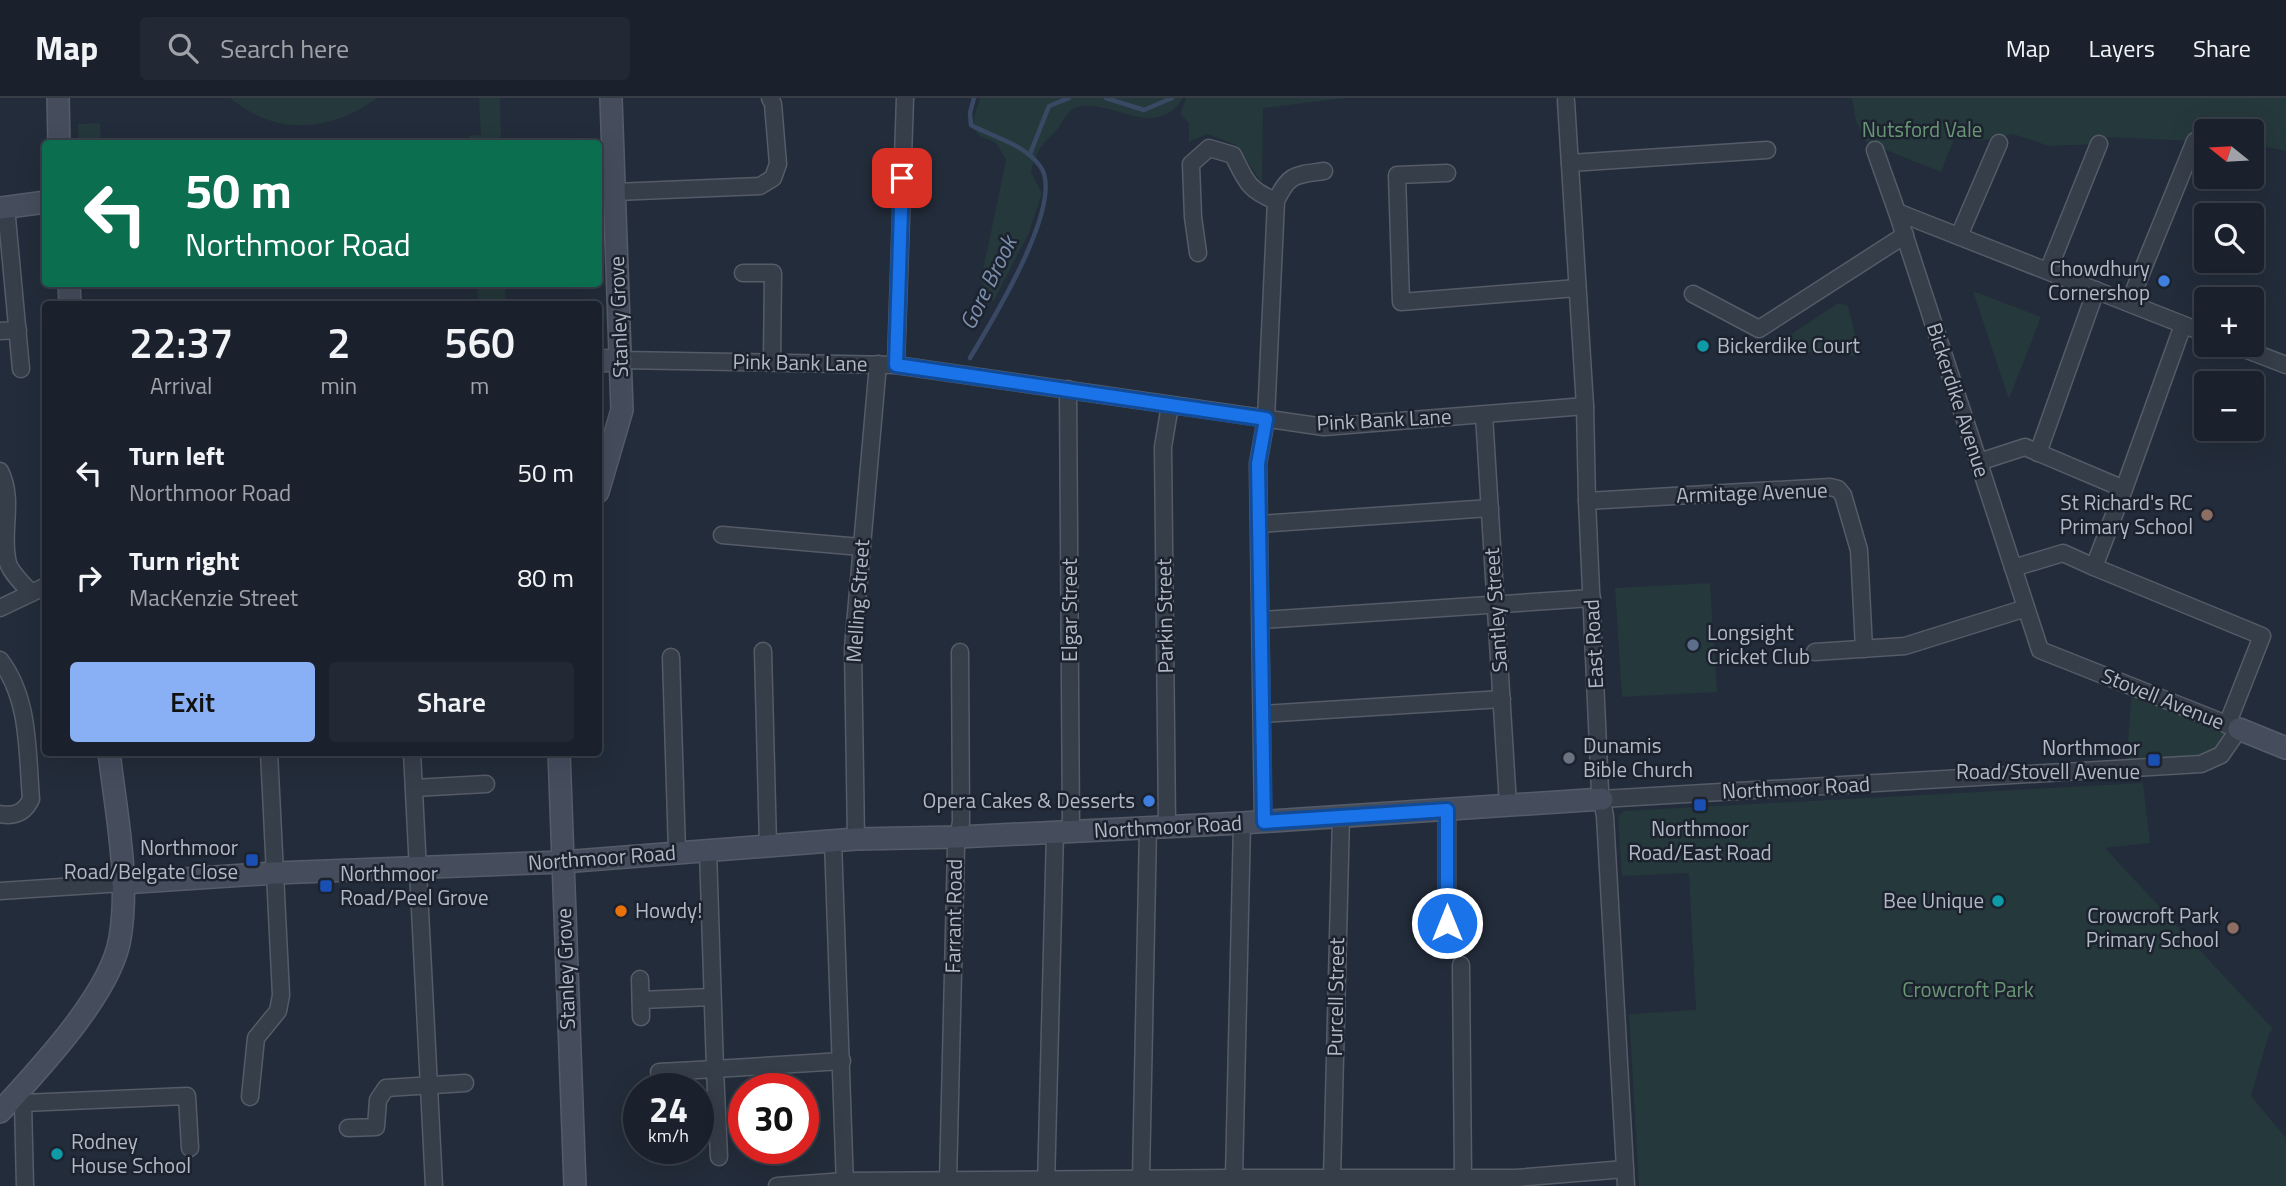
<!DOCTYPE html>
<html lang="en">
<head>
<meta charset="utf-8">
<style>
  body { margin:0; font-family:"Titillium Web",sans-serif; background:#232934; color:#f1f3f6; height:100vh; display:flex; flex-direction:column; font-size:26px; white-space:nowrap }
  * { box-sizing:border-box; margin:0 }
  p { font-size:23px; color:#9fa3a9 }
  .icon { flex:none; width:38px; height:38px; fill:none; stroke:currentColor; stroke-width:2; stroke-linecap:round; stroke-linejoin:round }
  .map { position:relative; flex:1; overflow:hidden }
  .panel { position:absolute; left:42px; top:203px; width:560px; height:455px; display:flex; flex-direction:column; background:#1a212c; border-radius:7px; box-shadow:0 7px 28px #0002,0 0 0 2px #383e48 }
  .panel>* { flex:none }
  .banner { position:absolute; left:42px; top:42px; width:560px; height:147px; border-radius:7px; box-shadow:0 7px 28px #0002,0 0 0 2px #383e48; background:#0b6e4f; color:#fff; overflow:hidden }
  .needle { width:46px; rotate:288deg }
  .buttons { position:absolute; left:2194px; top:21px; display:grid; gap:14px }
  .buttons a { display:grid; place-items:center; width:70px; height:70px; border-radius:7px; background:#1a212c; box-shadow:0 7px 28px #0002,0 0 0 2px #383e48; font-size:35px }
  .speed { position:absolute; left:623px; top:975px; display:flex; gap:14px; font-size:35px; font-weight:700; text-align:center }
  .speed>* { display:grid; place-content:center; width:91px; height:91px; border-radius:50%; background:#1a212c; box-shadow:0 7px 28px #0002,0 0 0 2px #383e48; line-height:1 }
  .speed small { font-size:18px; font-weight:400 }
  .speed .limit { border:10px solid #d22; background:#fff; color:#111 }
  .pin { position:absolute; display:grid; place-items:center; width:60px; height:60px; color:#fff; margin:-30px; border-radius:14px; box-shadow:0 4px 10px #0006 }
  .me { position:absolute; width:77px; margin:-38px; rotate:0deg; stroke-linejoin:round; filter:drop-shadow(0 0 5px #0008) }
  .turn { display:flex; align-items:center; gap:24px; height:147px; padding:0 28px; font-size:32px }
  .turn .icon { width:91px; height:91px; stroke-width:2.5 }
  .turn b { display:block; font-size:49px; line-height:60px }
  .eta { display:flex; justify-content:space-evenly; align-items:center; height:119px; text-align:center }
  .eta b { font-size:42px; font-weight:600; line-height:49px }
  .action { display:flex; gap:14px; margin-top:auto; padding:14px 28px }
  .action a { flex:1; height:80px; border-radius:7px; background:#89b0f4; color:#111; font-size:28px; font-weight:600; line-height:80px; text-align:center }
  .action a+a { background:#232934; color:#f1f3f6 }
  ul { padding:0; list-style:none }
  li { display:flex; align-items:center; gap:21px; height:105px; padding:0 28px }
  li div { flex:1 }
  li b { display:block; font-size:26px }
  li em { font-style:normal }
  header { display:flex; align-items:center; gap:42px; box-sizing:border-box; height:98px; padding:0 35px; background:#1a212c; border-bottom:2px solid #383e48 }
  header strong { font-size:33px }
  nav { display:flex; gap:38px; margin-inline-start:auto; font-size:24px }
  .search { width:490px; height:63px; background:#232934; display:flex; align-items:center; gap:18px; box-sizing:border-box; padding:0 24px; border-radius:7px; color:#9fa3a9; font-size:26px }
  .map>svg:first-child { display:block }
  .green { fill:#25383b }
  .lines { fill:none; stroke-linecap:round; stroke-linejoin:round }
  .stream { stroke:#394963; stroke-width:4.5 }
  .street-casing { stroke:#555c68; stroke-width:19 }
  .secondary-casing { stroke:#555c68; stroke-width:24 }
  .street { stroke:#363e4a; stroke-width:16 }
  .secondary { stroke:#454d5d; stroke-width:21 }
  .route-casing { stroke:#114b97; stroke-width:18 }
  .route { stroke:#1a73e8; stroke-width:12 }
  .shop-dot { fill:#3f7fe0; stroke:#1c232f; stroke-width:2.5 }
  .culture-dot { fill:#0f9aa8; stroke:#1c232f; stroke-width:2.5 }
  .education-dot { fill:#8d6e63; stroke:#1c232f; stroke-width:2.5 }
  .service-dot { fill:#5c6f8a; stroke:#1c232f; stroke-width:2.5 }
  .worship-dot { fill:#6b7280; stroke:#1c232f; stroke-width:2.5 }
  .transit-dot { fill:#1a4fb4; stroke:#1c232f; stroke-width:2.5 }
  .food-dot { fill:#e8710a; stroke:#1c232f; stroke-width:2.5 }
  .labels { text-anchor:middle; stroke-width:5; stroke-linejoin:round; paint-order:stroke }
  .park-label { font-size:21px; fill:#699674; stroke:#1c232f }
  .poi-label { font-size:21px; fill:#b2b9c6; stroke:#1c232f; text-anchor:end }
  .street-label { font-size:21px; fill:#b2b9c6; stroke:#1c232f }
  .water-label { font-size:23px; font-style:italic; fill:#7b8fad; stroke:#1c232f }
</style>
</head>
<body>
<header>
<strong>Map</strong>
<div class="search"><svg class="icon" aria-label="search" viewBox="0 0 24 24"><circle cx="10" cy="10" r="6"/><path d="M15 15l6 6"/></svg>Search here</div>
<nav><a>Map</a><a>Layers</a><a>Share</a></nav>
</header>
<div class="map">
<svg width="2286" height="1088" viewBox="0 0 2286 1088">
  <rect width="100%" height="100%" fill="#232c3a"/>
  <g class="green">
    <path d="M230 0H377C330 34 277 39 230 0Z"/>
    <polygon points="479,0 500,0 501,45 469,45 469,38 481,37"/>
    <path d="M980 0H1183C1156 44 1111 0 1077 9 1066 13 1063 25 1056 33 1042 46 1035 55 1031 74L1042 95 1029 135 993 204 981 182 1006 62 996 45 980 38 971 29Z"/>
    <polygon points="1186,0 1345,0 1263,10 1262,85 1236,47 1207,36 1189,44 1189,25 1180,16"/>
    <polygon points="1852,0 2286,0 2286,53 2252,46 2252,33 2207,33 2207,38 2198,37 2195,43 2105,39 2099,46 2049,48 2013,36 1980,43 1956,36 1941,74 1866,44 1856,23"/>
    <polygon points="100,25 101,45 79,45 78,26"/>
    <polygon points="477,186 505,186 506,206 450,206 450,203 478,202"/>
    <polygon points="1973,193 2041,219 2009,301"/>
    <polygon points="1838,205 1848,208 1858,249 1858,253 1854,258 1769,251"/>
    <polygon points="1710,485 1717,594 1622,599 1615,490"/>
    <polygon points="2132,589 2239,631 2221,657 2126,671"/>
    <polygon points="2143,685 2150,745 2105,750 2273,931 2269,936 2251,998 2286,1040 2286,1088 1639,1088 1629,916 1696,912 1689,775 1622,778 1618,719 1624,713"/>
  </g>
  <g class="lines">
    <g class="stream">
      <polyline points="1106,0 1144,12 1172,0"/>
      <polyline points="1030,56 1049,8 1069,0"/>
      <path d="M970 260C990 226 1067 103 1040 68 1024 46 993 39 971 27L970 15 974 0"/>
    </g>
    <defs>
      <g id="street">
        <polyline points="1566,3 1585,308 1587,403 1600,693 1605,718 1626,1088"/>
        <polyline points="1570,65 1767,52"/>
        <polyline points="1447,75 1397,77 1401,204 1577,190"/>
        <polyline points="615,94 760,88 773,80 778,66 773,6 770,0"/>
        <polyline points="6,109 21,271"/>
        <polyline points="1897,114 2207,236"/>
        <polyline points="1959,138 1999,45"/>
        <path d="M1198 155 1193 119 1191 66 1209 50 1233 57C1246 83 1248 92 1276 103"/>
        <polyline points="2048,173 2099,46"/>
        <polyline points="743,175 773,175 772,263"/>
        <polyline points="1693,196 1759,231 1905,137"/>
        <polyline points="2129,205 2195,43"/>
        <polyline points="0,233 18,232"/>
        <polyline points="2234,247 2286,267"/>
        <polyline points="621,262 896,267 1324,329 1585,308"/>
        <polyline points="896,267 905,0"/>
        <polyline points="1068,291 1071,733"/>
        <polyline points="1484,317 1508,707"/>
        <polyline points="2038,355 2096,192"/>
        <polyline points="1979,364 2025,349 2124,391"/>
        <path d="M0 373C15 403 0 435 8 465 11 475 24 487 31 495"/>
        <polyline points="1587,403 1830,389 1838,391 1843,397 1859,452 1864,551"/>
        <polyline points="1260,426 1490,410"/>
        <polyline points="722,437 861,449"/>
        <polyline points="2094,469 2124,391 2183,227"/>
        <polyline points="2013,470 2063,455 2094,469 2262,538 2227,627"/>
        <polyline points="0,510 46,488"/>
        <polyline points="1262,522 1592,500"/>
        <polyline points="763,553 768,747"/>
        <polyline points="1815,554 1905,548 2026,510"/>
        <polyline points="671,559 677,754"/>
        <path d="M0 562C30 601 27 654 31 701 25 714 15 719 0 716"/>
        <polyline points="1262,616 1502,601"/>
        <polyline points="412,654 434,1088"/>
        <polyline points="414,690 486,686"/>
        <polyline points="1602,701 2201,666 2221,657 2239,631 2040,552 1897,114 1875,52"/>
        <path d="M1263 724 1258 366 1266 321 1276 103C1289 75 1296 77 1324 73"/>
        <polyline points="1167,728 1163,349 1170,307"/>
        <polyline points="856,741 853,550 878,266"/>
        <polyline points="833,743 845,1088"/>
        <polyline points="708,752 715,971 842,963"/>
        <polyline points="0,793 123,785"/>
        <polyline points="1447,825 1447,712"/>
        <polyline points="1461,867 1463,1080"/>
        <polyline points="640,881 641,919"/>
        <polyline points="641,902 712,899"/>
        <polyline points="659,974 715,971 719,1059"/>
        <polyline points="15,998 23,1005 187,998 190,1050"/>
        <polyline points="250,999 256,940 278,913 281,897 269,654"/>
        <polyline points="23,1005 25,1088"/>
        <polyline points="348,1030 376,1029 378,1002 386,990 465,985"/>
        <polyline points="1141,1080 1148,729"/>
        <polyline points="1234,1080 1242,725"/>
        <polyline points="1332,1080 1341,718"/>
        <polyline points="948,1083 956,750 961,724 960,554"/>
        <polyline points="777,1088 845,1083 1230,1080 1516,1080 1625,1071"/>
        <polyline points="1046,1088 1055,734"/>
      </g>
      <g id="secondary">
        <polyline points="58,0 59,46"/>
        <polyline points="0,110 46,104"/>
        <polyline points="69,186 70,206"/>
        <polyline points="598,263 621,262"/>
        <polyline points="598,394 622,312 611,0"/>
        <polyline points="2239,631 2286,650"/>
        <polyline points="559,654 575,1088"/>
        <polyline points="123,785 275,775 562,764 856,741 958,739 1242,725 1602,701"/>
        <path d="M0 1014C38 972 111 896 120 840 130 780 116 715 109 654"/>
      </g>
    </defs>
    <use href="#street" class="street-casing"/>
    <use href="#secondary" class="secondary-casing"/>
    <use href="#street" class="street"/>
    <use href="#secondary" class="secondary"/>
  </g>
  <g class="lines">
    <defs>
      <polyline id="route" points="902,80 896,267 1266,321 1258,366 1264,724 1447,712 1447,825"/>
    </defs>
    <use href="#route" class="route-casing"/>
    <use href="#route" class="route"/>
  </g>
  <g class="shop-dot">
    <circle cx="2164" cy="183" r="7"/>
    <circle cx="1149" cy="703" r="7"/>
  </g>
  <g class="culture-dot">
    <circle cx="1703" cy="248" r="7"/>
    <circle cx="1998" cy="803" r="7"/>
    <circle cx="57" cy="1056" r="7"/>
  </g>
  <g class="education-dot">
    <circle cx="2207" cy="417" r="7"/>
    <circle cx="2233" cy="830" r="7"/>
  </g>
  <circle class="service-dot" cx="1693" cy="547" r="7"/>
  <circle class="worship-dot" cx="1569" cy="660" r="7"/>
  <g class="transit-dot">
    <rect x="2147" y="655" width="14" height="14" rx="3.5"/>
    <rect x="1693" y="700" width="14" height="14" rx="3.5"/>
    <rect x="245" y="755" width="14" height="14" rx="3.5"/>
    <rect x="319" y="781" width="14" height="14" rx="3.5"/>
  </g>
  <circle class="food-dot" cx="621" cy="813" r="7"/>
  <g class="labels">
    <g class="park-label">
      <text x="1922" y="39">Nutsford Vale</text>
      <text x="1968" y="899">Crowcroft Park</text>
    </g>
    <g class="poi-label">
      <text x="2150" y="178">Chowdhury<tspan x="2150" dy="24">Cornershop</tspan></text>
      <text x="1717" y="255" text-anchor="start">Bickerdike Court</text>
      <text x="2193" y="412">St Richard's RC<tspan x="2193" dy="24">Primary School</tspan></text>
      <text x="1707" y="542" text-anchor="start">Longsight<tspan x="1707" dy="24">Cricket Club</tspan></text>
      <text x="1583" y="655" text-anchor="start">Dunamis<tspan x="1583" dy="24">Bible Church</tspan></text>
      <text x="2140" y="657">Northmoor<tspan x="2140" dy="24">Road/Stovell Avenue</tspan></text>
      <text x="1135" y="710">Opera Cakes &amp; Desserts</text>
      <text x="1700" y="738" text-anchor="middle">Northmoor<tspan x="1700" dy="24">Road/East Road</tspan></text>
      <text x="238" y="757">Northmoor<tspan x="238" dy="24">Road/Belgate Close</tspan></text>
      <text x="340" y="783" text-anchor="start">Northmoor<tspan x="340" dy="24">Road/Peel Grove</tspan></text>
      <text x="1984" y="810">Bee Unique</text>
      <text x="635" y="820" text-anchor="start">Howdy!</text>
      <text x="2219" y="825">Crowcroft Park<tspan x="2219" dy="24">Primary School</tspan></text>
      <text x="71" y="1051" text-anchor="start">Rodney<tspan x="71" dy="24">House School</tspan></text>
    </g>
    <g class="street-label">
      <text transform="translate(619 219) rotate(-92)" y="7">Stanley Grove</text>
      <text transform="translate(800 265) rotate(1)" y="7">Pink Bank Lane</text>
      <text transform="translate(1958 302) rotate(72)" y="7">Bickerdike Avenue</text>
      <text transform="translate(1384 322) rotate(-3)" y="7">Pink Bank Lane</text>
      <text transform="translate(1752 395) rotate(-2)" y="7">Armitage Avenue</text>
      <text transform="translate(858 503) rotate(-86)" y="7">Melling Street</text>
      <text transform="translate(1070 512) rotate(-90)" y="7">Elgar Street</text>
      <text transform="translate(1496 512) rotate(-94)" y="7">Santley Street</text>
      <text transform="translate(1165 518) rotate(-91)" y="7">Parkin Street</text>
      <text transform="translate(1594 546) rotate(-93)" y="7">East Road</text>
      <text transform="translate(2163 601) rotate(22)" y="7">Stovell Avenue</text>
      <text transform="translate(1796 690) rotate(-3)" y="7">Northmoor Road</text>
      <text transform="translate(1168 729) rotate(-3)" y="7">Northmoor Road</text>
      <text transform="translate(602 760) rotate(-4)" y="7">Northmoor Road</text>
      <text transform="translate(954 818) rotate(-89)" y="7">Farrant Road</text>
      <text transform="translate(566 871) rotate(-92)" y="7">Stanley Grove</text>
      <text transform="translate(1336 899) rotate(-89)" y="7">Purcell Street</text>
    </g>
    <g class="water-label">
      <text transform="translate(988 185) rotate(-64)" y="8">Gore Brook</text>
    </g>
  </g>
</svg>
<div class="buttons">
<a><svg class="needle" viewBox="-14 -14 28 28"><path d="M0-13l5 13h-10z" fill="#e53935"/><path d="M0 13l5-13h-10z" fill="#9fa3a9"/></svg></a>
<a><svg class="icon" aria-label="search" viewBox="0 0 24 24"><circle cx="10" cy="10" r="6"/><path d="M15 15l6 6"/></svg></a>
<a>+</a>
<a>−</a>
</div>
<div class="speed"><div>24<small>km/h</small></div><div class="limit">30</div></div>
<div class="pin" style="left:902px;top:80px;background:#d93025"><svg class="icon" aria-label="arrive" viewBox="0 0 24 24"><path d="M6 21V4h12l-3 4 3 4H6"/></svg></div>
<svg class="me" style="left:1447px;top:825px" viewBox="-20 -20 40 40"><circle r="17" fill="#1a73e8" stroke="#fff" stroke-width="3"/><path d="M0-11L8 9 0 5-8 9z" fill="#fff"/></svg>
<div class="banner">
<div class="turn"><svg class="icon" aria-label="left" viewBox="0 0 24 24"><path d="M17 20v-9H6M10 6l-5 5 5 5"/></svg><div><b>50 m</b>Northmoor Road</div></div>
</div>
<section class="panel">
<div class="eta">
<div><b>22:37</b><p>Arrival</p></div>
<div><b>2</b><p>min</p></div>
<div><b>560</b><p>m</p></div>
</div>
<ul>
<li><svg class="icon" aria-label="left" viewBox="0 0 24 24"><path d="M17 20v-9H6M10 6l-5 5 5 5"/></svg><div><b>Turn left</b><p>Northmoor Road</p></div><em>50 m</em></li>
<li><svg class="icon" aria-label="right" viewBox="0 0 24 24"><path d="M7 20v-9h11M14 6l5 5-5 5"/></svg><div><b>Turn right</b><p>MacKenzie Street</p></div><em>80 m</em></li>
</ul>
<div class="action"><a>Exit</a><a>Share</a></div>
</section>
</div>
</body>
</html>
